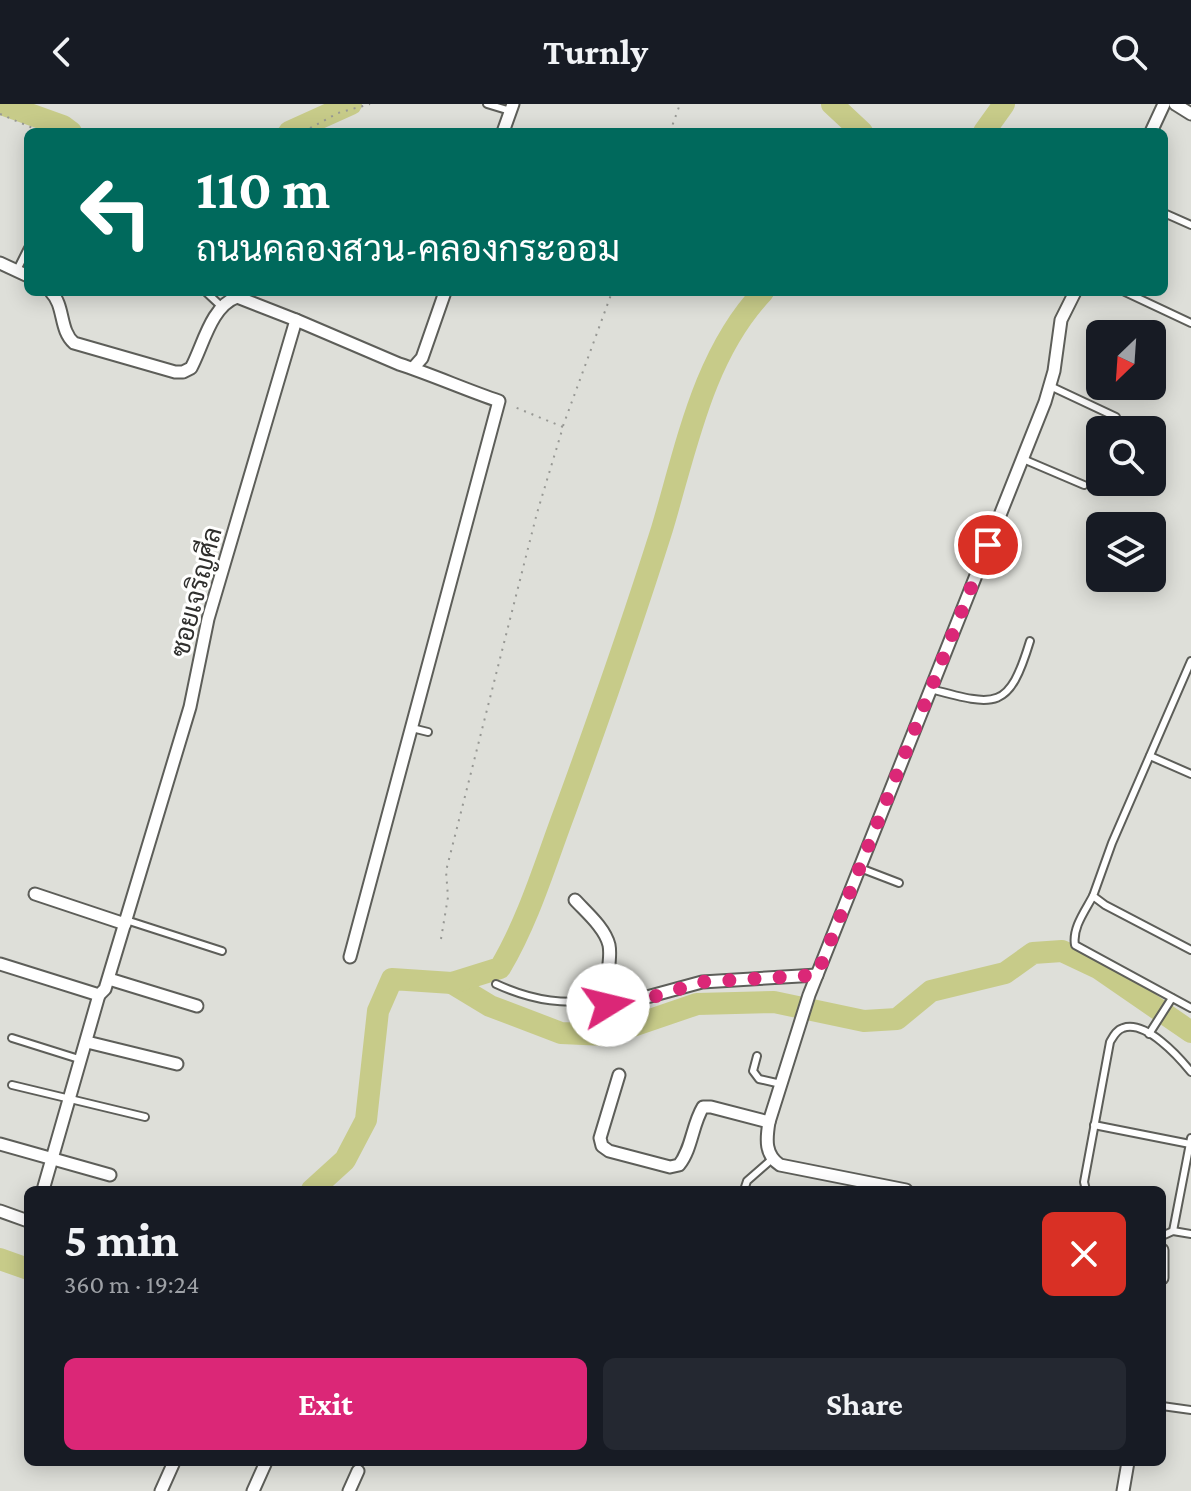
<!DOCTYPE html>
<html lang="en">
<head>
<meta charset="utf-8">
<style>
  body { margin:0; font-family:"Crimson Pro",Sarabun,serif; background:#242831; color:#f1f3f6; height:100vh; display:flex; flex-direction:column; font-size:30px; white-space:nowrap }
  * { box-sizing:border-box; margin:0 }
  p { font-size:26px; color:#9ea1a6 }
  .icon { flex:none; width:44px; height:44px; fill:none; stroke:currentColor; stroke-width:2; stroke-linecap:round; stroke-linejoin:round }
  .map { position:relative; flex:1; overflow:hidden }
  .side { position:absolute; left:24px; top:1082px; width:1142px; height:280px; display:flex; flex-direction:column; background:#171b24; border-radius:12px; box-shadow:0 4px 20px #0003 }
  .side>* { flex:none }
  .hud { position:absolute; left:24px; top:24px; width:1144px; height:168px; border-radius:12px; box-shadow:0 4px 20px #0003; background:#00695c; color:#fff; overflow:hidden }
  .needle { width:52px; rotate:205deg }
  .controls { position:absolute; left:1086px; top:216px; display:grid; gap:16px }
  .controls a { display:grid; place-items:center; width:80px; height:80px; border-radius:12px; background:#171b24; box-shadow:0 4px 20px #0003; font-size:40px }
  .pin { position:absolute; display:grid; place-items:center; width:68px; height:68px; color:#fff; margin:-34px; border:4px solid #fff; border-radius:50%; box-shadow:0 2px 8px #0007 }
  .me { position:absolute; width:88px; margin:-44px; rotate:81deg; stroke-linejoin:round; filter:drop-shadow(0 0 6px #0008) }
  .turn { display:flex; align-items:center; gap:28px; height:168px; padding:0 40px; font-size:36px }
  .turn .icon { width:104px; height:104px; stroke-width:2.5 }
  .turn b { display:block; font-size:56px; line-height:68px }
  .round { display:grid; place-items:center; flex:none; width:84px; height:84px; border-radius:12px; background:#242831 }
  .head { display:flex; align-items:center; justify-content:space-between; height:136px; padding:0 40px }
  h1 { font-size:48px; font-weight:700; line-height:60px }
  .button { display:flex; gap:16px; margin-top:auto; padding:16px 40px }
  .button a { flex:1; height:92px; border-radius:12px; background:#db2777; color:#fff; font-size:32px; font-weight:700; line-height:92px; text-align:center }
  .button a+a { background:#242831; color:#f1f3f6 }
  header { display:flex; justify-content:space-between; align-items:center; height:104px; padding:0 40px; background:#171b24; font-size:36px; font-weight:700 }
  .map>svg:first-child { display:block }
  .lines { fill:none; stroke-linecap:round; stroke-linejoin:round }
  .river { stroke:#c7cb89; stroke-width:22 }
  .lane-casing { stroke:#5d5e59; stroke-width:10 }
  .street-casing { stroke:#5d5e59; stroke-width:15 }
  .path { stroke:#979894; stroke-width:2; stroke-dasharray:2 6; stroke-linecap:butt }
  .lane { stroke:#fff; stroke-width:6 }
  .street { stroke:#fff; stroke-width:11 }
  .route { stroke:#db2777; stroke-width:14; stroke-dasharray:0 25.2 }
  .labels { text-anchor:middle; stroke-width:6; stroke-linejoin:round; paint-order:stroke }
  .street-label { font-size:26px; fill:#2f2f2d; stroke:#fffffe }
</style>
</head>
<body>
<header><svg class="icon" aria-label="back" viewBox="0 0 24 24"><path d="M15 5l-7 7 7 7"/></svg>Turnly<svg class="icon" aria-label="search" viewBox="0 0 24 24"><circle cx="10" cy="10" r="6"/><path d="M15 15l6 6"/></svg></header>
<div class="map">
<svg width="1191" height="1387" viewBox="0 0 1191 1387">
  <rect width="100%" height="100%" fill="#dedfd9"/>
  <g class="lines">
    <g class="river">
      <polyline points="1,0 63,22 71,28"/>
      <polyline points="832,0 862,28"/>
      <polyline points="289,28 351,0"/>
      <polyline points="984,28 1004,0"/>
      <polyline points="452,879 490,902 561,929 606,931 697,900 774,898 864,917 897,915 931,887 1005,869 1033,849 1062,847 1098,864 1191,928"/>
      <path d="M312 1086 345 1056 366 1016 378 907 392 875 452 879 500 864C529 815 545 760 565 707 599 614 632 520 662 425 686 345 703 251 763 188"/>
      <polyline points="0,1155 28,1165"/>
    </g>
    <defs>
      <g id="lane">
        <polyline points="487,0 510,7"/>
        <polyline points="1164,109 1191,121"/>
        <polyline points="17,166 28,144"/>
        <polyline points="206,188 222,203"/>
        <polyline points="1125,188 1191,219"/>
        <polyline points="1050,282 1116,313"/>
        <polyline points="1023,355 1084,381"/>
        <polyline points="1191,557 1112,739 1093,792 1105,801 1191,846"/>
        <path d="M931 585C997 603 1009 606 1030 537"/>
        <polyline points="412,624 428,628"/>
        <polyline points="1150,652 1191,670"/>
        <polyline points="860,764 899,779"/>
        <path d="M1093 792C1085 807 1072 824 1075 841L1191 904"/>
        <polyline points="126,816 222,847"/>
        <path d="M496 880C533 897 567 902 606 894"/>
        <polyline points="1149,930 1172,894"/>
        <polyline points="12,934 82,956"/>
        <polyline points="757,952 753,967 759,975 781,980"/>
        <polyline points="12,981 145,1013"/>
        <polyline points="1094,1021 1190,1040"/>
        <polyline points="744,1086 747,1077 771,1056"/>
        <path d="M1086 1086 1084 1078 1110 938C1113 933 1116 926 1123 924 1146 916 1179 953 1191 968"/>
        <polyline points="1173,1127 1191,1034"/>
        <polyline points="1162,1132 1173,1127 1191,1130"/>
        <polyline points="1162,1302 1191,1306"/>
      </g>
      <g id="street">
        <polyline points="1175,0 1191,10"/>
        <polyline points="503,28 513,0"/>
        <polyline points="1151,28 1164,0"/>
        <polyline points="0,159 28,172"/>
        <path d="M51 188C65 202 59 226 74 239L175 268H183L191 264C203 242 211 202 237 193L296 216"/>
        <polyline points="414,263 422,254 445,188"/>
        <polyline points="35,790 125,820"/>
        <path d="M575 796C586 808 605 824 609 841 613 861 600 884 610 903L702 878 817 871"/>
        <path d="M0 860 99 891 105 885 190 603 208 515 296 216 399 260C433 271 466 286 499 297L350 853"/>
        <polyline points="109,875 197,902"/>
        <polyline points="87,938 177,960"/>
        <path d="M619 971 600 1034 602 1042 609 1047 670 1063 679 1061C692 1045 692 1021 703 1003H711L769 1018"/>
        <polyline points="0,1040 110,1071"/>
        <polyline points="43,1086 99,891"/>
        <path d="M906 1086 780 1061C765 1051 766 1036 769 1018L809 891 1045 298 1054 267 1061 216 1075 188"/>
        <polyline points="0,1107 28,1117"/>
        <polyline points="1162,1146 1162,1174"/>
        <polyline points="161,1387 174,1358"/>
        <polyline points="253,1387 266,1358"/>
        <polyline points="349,1387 358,1367"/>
        <polyline points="1123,1387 1128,1358"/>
      </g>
    </defs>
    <use href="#lane" class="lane-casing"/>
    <use href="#street" class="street-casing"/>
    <g class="path">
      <polyline points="0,10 42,28"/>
      <polyline points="303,28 338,9 370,0"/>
      <polyline points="670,28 680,0"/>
      <polyline points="563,322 612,188"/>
      <polyline points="441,835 448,793 446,767 537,409 563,323 512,302"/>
    </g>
    <use href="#lane" class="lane"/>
    <use href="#street" class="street"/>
  </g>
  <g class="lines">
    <polyline class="route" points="608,901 613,904 626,901 702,878 817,871 988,441"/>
  </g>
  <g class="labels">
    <g class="street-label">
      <text transform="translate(196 488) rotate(-75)" y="9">ซอยเจริญศีล</text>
    </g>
  </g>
</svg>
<div class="controls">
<a><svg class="needle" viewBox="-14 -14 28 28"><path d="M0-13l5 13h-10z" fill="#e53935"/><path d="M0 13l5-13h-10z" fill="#9ea1a6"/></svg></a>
<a><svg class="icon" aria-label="search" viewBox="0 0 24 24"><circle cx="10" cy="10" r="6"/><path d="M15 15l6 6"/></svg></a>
<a><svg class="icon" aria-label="layers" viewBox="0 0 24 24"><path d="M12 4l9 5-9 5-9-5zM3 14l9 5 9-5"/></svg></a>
</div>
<div class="pin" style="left:988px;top:441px;background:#d93025"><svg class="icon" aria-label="arrive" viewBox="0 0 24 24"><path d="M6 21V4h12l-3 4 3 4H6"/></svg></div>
<svg class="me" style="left:608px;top:901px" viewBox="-20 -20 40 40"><circle r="19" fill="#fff"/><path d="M0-13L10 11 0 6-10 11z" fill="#db2777"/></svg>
<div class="hud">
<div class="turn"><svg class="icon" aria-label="left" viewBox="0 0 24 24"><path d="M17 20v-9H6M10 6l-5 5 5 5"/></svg><div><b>110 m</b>ถนนคลองสวน-คลองกระออม</div></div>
</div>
<section class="side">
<div class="head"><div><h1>5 min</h1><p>360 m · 19:24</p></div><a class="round" style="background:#d93025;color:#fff"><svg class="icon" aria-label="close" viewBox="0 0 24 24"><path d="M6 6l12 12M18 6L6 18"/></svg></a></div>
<div class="button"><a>Exit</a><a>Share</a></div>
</section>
</div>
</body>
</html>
